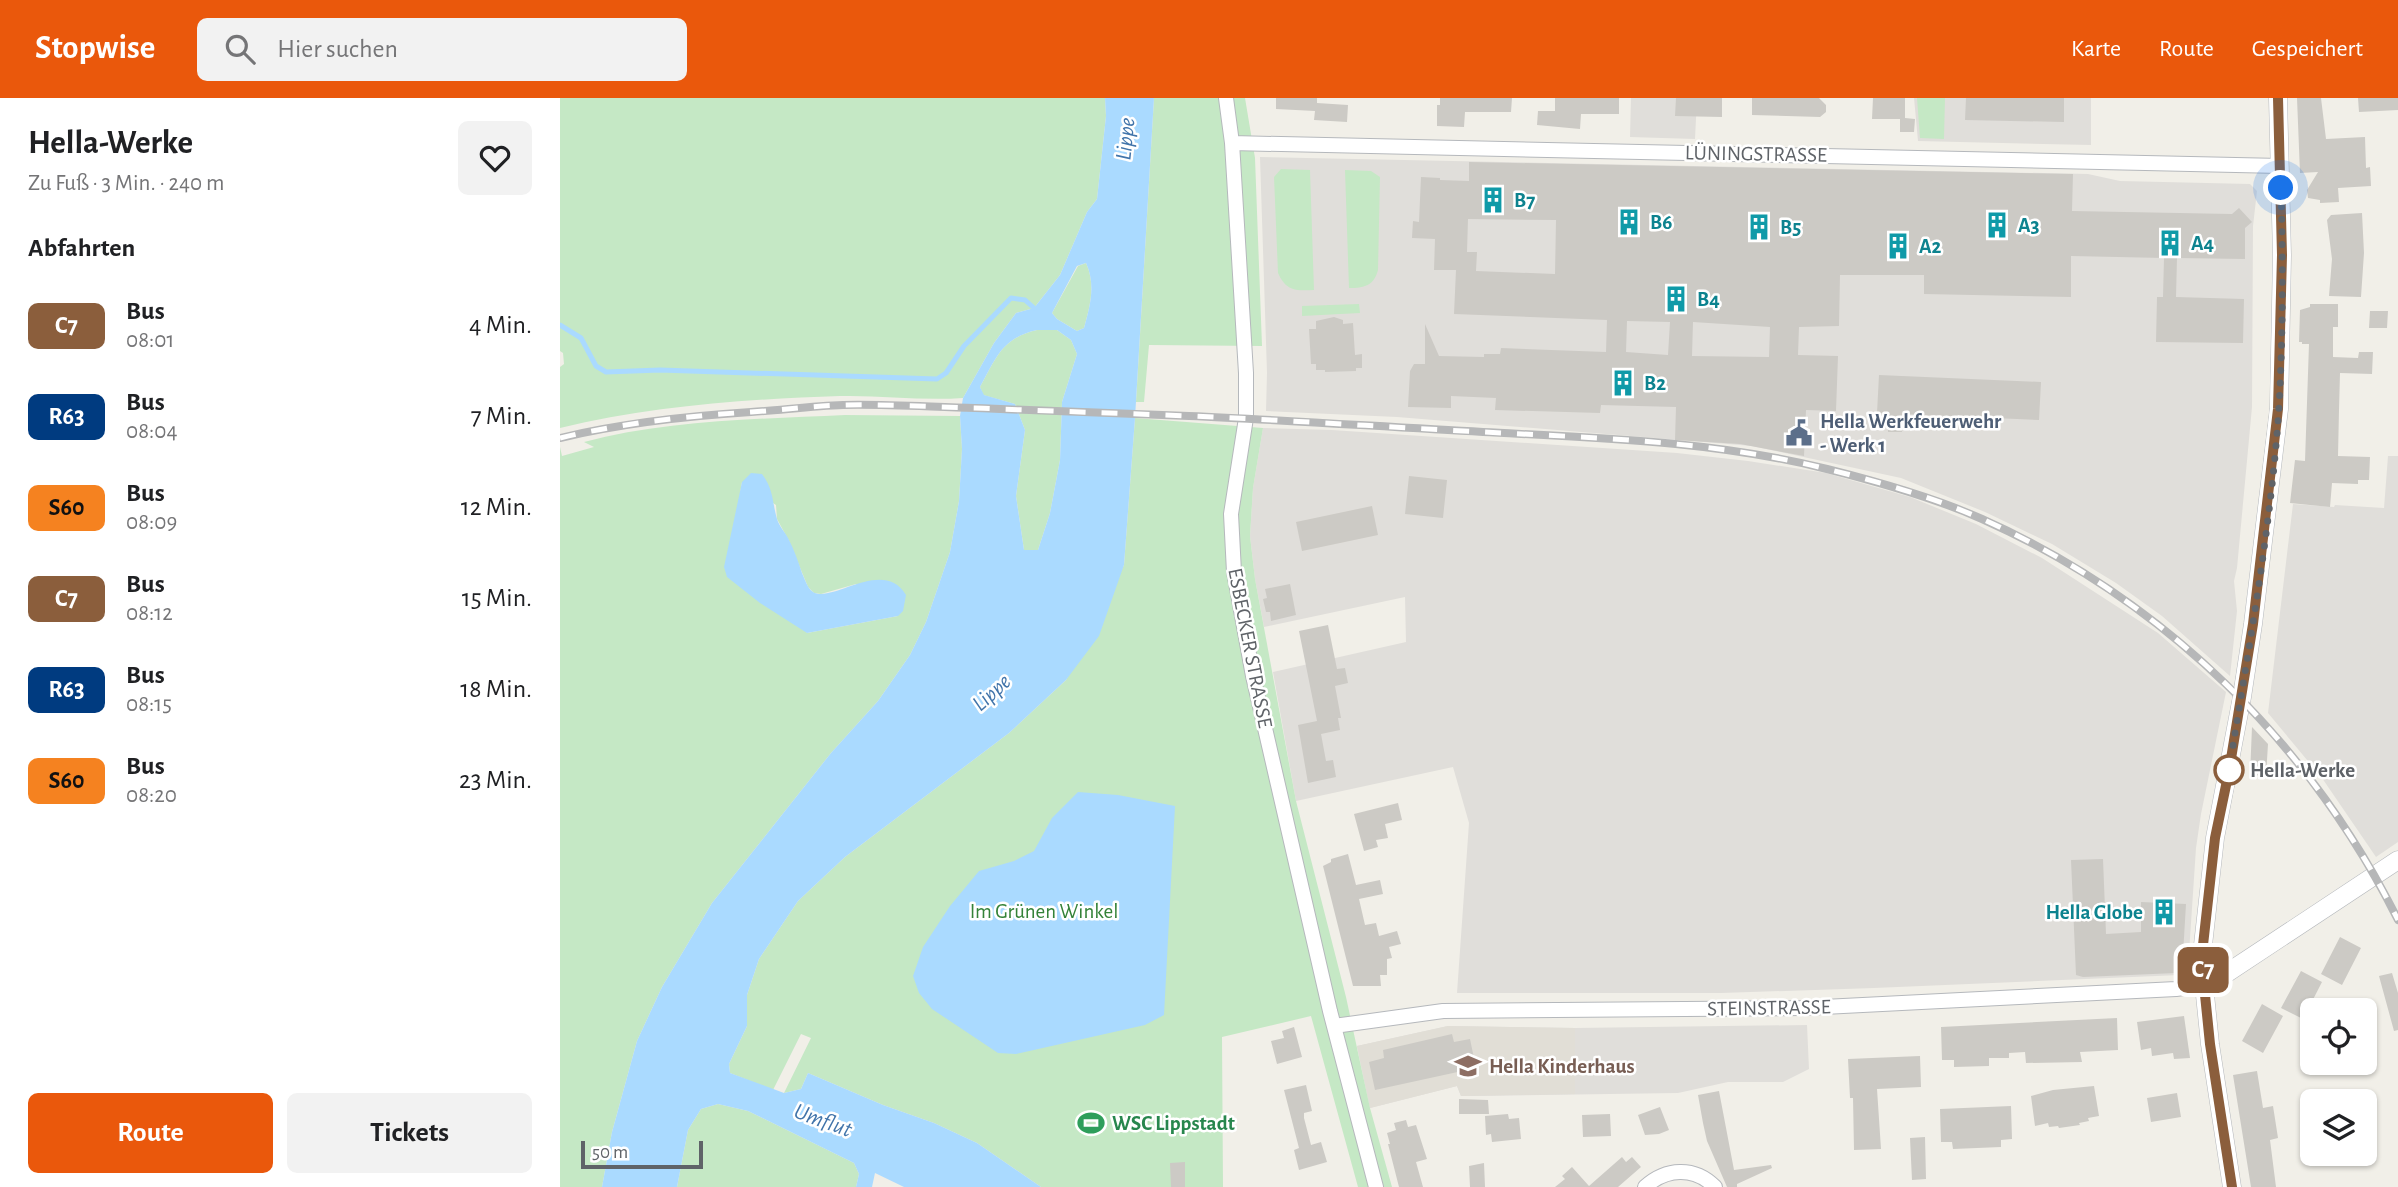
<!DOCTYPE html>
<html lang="de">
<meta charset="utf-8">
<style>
:root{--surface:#fff;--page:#f2f2f2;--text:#202124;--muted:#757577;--accent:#ea580c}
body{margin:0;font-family:"Alegreya Sans",sans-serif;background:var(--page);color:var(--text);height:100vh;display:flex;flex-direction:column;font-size:26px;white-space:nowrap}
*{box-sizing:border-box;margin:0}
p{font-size:23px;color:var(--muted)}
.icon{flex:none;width:38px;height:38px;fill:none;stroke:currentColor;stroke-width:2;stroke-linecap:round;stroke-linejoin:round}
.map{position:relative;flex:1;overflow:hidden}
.side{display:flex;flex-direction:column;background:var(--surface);width:560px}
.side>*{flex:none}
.badge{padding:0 14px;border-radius:10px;font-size:24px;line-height:46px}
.fabs{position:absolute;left:1740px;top:900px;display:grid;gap:14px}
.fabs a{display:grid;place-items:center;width:77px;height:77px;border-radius:10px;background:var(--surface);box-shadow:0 2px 5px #0004;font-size:35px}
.scale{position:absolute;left:21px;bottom:18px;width:122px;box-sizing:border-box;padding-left:7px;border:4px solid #5f6368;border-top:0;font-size:19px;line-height:24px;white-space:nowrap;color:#5f6368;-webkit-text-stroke:5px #fff;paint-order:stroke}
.you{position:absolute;width:35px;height:35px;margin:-18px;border:5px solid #fff;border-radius:50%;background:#1a73e8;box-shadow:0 0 0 10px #1a73e833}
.map>.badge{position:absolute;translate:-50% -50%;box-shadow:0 0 0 4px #fff}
h2{padding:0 28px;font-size:26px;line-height:63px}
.round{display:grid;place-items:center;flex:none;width:74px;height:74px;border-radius:10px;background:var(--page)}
.summary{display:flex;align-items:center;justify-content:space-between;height:119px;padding:0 28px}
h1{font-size:33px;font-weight:700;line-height:52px}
.cta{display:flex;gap:14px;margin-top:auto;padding:14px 28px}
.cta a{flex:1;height:80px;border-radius:10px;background:var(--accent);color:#fff;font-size:28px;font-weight:700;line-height:80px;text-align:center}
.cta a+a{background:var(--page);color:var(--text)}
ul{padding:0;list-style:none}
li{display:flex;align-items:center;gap:21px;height:91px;padding:0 28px}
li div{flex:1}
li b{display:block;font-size:26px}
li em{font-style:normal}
li .badge{min-width:77px;font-weight:700;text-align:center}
header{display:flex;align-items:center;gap:42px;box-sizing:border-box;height:98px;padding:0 35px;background:var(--accent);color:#fff}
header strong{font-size:33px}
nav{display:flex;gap:38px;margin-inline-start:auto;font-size:24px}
.search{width:490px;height:63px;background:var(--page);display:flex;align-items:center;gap:18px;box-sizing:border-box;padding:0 24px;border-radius:10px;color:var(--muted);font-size:26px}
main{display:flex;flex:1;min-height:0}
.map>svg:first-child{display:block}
.industrial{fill:#e0deda}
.education{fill:#e1ded6}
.green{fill:#c5e8c5;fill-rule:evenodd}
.water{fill:#aadaff;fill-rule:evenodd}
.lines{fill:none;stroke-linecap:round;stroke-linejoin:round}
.stream{stroke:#aadaff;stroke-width:5}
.building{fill:#cccac5;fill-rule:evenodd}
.minor-casing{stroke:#b5b8bc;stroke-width:16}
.tertiary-casing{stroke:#b5b8bc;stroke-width:19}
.minor{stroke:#fff;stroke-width:14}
.tertiary{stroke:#fff;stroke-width:18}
.rail-casing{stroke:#b6b7b8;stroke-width:8}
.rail{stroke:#fff;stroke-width:5;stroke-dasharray:16;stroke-linecap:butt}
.line-casing{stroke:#fff;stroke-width:16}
.line{stroke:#8b5e3c;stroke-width:10}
.walk{stroke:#5f6368;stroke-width:7;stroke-dasharray:0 12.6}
.stop-dot{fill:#fff;stroke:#8b5e3c;stroke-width:3.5}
.labels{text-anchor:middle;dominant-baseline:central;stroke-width:5;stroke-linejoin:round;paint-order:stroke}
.street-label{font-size:21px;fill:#5f6368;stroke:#fff}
.culture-label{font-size:21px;font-weight:bold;fill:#0d838f;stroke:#fff;text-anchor:start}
.service-label{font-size:21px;font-weight:bold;fill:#4e5e75;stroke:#fff;text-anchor:start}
.stop-label{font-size:21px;font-weight:bold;fill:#5f6368;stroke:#fff;text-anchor:start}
.park-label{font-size:21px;fill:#348238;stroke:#fff}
.education-label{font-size:21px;font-weight:bold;fill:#785e54;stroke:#fff;text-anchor:start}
.leisure-label{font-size:21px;font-weight:bold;fill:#27864d;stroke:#fff;text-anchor:start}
.water-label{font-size:23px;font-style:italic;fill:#4174aa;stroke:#fff}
</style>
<header>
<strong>Stopwise</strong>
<div class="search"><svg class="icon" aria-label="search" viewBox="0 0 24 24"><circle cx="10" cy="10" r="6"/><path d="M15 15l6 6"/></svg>Hier suchen</div>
<nav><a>Karte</a><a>Route</a><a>Gespeichert</a></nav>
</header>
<main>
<section class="side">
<div class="summary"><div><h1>Hella-Werke</h1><p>Zu Fuß · 3 Min. · 240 m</p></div><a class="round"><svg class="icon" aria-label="heart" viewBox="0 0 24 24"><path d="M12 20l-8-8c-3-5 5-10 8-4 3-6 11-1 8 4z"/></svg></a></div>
<h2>Abfahrten</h2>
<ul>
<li><span class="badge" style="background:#8b5e3c;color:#fff">C7</span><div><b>Bus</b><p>08:01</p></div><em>4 Min.</em></li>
<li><span class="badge" style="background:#003b80;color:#fff">R63</span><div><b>Bus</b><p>08:04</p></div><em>7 Min.</em></li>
<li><span class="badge" style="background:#f58220;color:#111">S60</span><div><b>Bus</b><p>08:09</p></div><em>12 Min.</em></li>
<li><span class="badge" style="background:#8b5e3c;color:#fff">C7</span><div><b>Bus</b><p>08:12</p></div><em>15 Min.</em></li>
<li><span class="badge" style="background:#003b80;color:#fff">R63</span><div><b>Bus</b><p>08:15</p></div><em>18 Min.</em></li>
<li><span class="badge" style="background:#f58220;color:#111">S60</span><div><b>Bus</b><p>08:20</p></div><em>23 Min.</em></li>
</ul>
<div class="cta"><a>Route</a><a>Tickets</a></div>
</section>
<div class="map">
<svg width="1838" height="1089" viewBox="0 0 1838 1089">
<rect width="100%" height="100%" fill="#f1efe8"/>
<!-- industrial -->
<path class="industrial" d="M1071,0H1137L1135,41L1070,39Z
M1354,0H1531V47L1358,43Z
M700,59L1528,76L1560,83L1690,86L1697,93L1693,128L1692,309L1677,470L1674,483L1677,513L1670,578L1602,518L1556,485L1492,446L1425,414L1341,380L1192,348L837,319L706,313L707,275Z
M703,330L772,332L1117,355L1188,363L1266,375L1350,399L1416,426L1482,460L1598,535L1666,594L1641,716L1636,750L1628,870L1620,877L1314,890L1161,895H897L909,725L893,669L736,703L713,574L846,544L845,499L704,529L695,481L690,438L693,390Z
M1828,358H1838V744L1816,759L1762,680L1708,615L1733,406L1774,409L1775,407L1824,410Z
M1247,927L1249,971L1223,984H1168L1118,995L914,998H901L897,988L810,1010L797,948L888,928L1015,930Z"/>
<!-- education -->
<path class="education" d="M888,928L1015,930V996L901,998L897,988L810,1010L797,948Z"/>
<!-- green -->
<path class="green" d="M0,0H545L546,18L537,101L527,114L500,177L474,210L456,215L434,245L403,300C362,303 321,297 280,298C187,301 91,308 0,330V269L4,266L3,255L0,253Z
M594,0H685L695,60L702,248L589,247L584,304H576Z
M1357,0H1385L1384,41L1360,40Z
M721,71L750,72L754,192C736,193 726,193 718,175L714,79Z
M785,72L811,73L820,79L818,172C814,188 804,190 789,190Z
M526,165C536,187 530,208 524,230L517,233L497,221L492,215L518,168Z
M799,206L800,215L742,218V208Z
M477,232H497L511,242L517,256L502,304L500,362L490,415L478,452H464L456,398L465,332L455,306L423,297L420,289C436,260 442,240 477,232Z
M285,317L400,318L402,351L399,403L390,454L366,524L350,557L318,603L271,655L152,805L102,889L77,943L52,1034L42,1089H0V349L2,358L34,349L24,344C106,322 201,321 285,317ZM182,384L216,407L217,421L229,443L248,489L254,495L261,496L296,486L338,518L247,535L176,420Z
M575,320L703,330L693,390L690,438L695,481L736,703L786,899L810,1010L832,1089H798L751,918L662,939L663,1089H481L417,1045L374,1025L323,1007L248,975L241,991L224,995L251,940L241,936L213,992L170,975L169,966L187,928V897L199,861L238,803L285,759L449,635L506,582L564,467Z
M158,1006L188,1013L294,1065L299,1076L296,1089H117L128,1032L141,1011Z"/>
<!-- water -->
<path class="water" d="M545,0H594L575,320L564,467L539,538L506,582L449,635L285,759L238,803L199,861L187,897V928L169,966L170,975L224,995L241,991L248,975L323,1007L374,1025L417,1045L481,1089H344L315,1075L312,1089H296L299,1076L294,1065L188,1013L158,1006L141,1011L128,1032L117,1089H42L52,1034L77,943L102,889L152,805L271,655L318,603L350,557L366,524L390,454L399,403L402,351L400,318L403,300L434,245L456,215L474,210L500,177L527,114L537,101L546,18ZM526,165C536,187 530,208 524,230L517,233L497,221L492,215L517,168ZM477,232H497L511,242L517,256L502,304L500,362L490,415L478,452H464L456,398L465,332L455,306L424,297L420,289C436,260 442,240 477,232Z
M191,375L202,376C214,392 212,404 217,421C219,428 225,434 228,440C234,451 238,463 242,475C245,481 247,490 253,494C272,506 323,459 346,497L343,513L338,518L247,535L200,505L167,479L164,469L182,384Z
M518,694L558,697L615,708L604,917L585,927L456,956L438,955L372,911L359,895L353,878L363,849L390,808L419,773L454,763L474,753L492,720Z"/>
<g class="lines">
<!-- stream -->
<path class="stream" d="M0,227L21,240L36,268L46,274L100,272L377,281L386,275L404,248L451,200L465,202L474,210"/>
</g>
<!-- building -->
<path class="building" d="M716,0H757V5L788,7L787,24L754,22L755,13L716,11Z
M880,0H952L951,14H905L904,29L877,28V7H880Z
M995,0H1059V16H1021L1020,31L977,27L978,13H995Z
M1116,0H1162V19L1115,18Z
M1192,0H1259L1266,7V14L1260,19L1192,17Z
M1313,0H1345V20L1355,21L1354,34H1340V21H1312Z
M1406,0H1504V24L1405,22Z
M1737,0H1761L1766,41L1805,39L1806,70L1810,69L1811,88L1778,90L1779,104L1760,105V102L1748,100L1747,92L1758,74L1740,75Z
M1798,0H1838V12L1799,14Z
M909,64L1513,76L1512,113L1672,116L1679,110L1692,124L1685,130V161L1617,160L1616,199L1684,201L1683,245L1596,244L1597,199H1603L1604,160L1511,158V199L1364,196V177H1280L1279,228L1239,229L1238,257L1278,258L1276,313L1246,312L1244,358L1180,346L1115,342L1116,309L1041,307L1040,315L935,312L936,300L891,298V310L848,309L850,273L854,266H865V226L879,258L924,259V256H940L941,250L1046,254L1047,222L894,216L896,172H874L875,141L852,140L853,123L859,124L861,79L880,80V82L909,83ZM908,121L996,122L995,176L916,173L917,154H907ZM1067,223L1110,224L1108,257L1066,254ZM1133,224L1210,229L1209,259L1132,258Z
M1802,115L1804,155L1801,199L1769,198L1772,161L1767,122L1771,117Z
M1750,206H1778V229H1773V259L1798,260L1799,254H1813L1812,276L1780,275L1779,312L1778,358L1810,359L1809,382H1798V386L1772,385L1770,409L1730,405L1735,362L1745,363L1749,246H1742V244H1739L1740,212L1750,209Z
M1810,213H1828L1827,230H1809Z
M774,219L783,222V226L793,225L795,257L802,256V270H796V273L765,274V272H756V266H751L749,231H756V223Z
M1319,277L1481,284L1479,322L1343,316L1342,334H1328V328L1322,327V315H1317Z
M849,378L887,382L883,420L845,416Z
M812,408L818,437L742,453L736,424Z
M730,486L736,517L711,523L710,514H706L703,501L707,500L705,491Z
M768,527L777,571L785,570L788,585L775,588L781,620H778L780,632L761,636L766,663L773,662L776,679L748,685L738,627L757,623L739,533Z
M1692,629L1708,646L1706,678L1690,677Z
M838,705L842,722L825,726L828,740L816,742L818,749L804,753L794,716Z
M788,756L796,787L820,782L823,796L799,801L805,827L816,825L819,838L837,833L841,846L829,849L832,860L827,861V877H820L821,888H793L763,768L771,764V761Z
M1543,761L1546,836L1581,834V804L1626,806L1622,873L1616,875L1523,879L1516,877L1511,762Z
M1780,839L1801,850L1782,887L1761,876Z
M1741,873L1762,884L1743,921L1721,910Z
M1832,875L1838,895V932L1834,933L1819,878Z
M1702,906L1723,918L1703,955L1682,943Z
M1624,918L1630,960L1614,961L1613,955L1592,958L1591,950L1581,952L1577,924Z
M1557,920L1558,952L1520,954L1522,964L1466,965L1465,954L1449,955V960H1429V968L1394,969V962H1382L1381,929Z
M734,929L742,959L717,966L711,943L724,940L722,933Z
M892,936L894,944L910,941L916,970L815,992L809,964L824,960L823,952Z
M1360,958L1361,989L1317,991L1321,1051L1294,1052L1293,1000H1290L1288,961Z
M1697,973L1703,1010L1713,1008L1718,1040L1710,1042L1716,1089H1691L1673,977Z
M746,987L752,1013L744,1015V1020L751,1047L761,1044L767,1064L739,1072L734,1052L739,1050L724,992Z
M1534,988L1539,1018L1528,1020L1529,1023L1519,1025L1520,1027L1499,1030L1498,1028L1489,1029L1488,1025L1475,1028L1471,998L1493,992Z
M1159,993L1174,1072L1211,1067L1212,1070L1177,1086V1089H1167L1147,1043L1143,1025L1138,997Z
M1617,995L1621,1019L1591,1024L1587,1000Z
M899,1001L928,1002L929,1016H899Z
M1451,1008L1452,1041L1441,1042V1049L1393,1051L1392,1044H1381L1380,1011Z
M1100,1009L1109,1032L1099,1036L1085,1037L1078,1017Z
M948,1016L949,1021L959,1020L961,1041L932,1044L931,1036L926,1037L925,1018Z
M1050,1016L1051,1038L1023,1039L1022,1017Z
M846,1022L848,1029L856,1027L867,1061L856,1064L863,1089H839L828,1046H830L827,1035L836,1032L834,1025Z
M1365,1039L1366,1081L1352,1082L1350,1040Z
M1062,1059L1066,1064L1072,1059L1081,1069L1058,1089H995L1005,1081L1002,1078L1012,1069L1029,1088Z
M625,1064V1089H611L610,1065Z
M924,1065L925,1089H910L909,1068Z"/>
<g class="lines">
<!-- minor casing -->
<g class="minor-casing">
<path id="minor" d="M666,0L672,45L686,275V320L671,416L674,474L693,578L770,913L816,1089
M672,45L1721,68
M774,928L883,913L1244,910L1616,891L1644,887
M1085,1089C1106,1070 1134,1068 1155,1089"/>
</g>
<!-- tertiary casing -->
<g class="tertiary-casing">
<path id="tertiary" d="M1644,887L1664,877L1838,762
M1672,1089L1650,946L1644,887L1643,847L1655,740L1682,599L1693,526L1719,311L1722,157L1718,0"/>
</g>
<!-- minor -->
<use href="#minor" class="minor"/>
<!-- tertiary -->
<use href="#tertiary" class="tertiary"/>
<!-- rail casing -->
<g class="rail-casing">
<path id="rail" d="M0,340C62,325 127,318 191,314C222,312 252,308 283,307C326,306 371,309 415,310C486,313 557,315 629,318C727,322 825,329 923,334C1038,340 1156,343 1267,371C1319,384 1373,399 1422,421C1604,502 1750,645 1838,822"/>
</g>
<!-- rail -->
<use href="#rail" class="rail"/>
</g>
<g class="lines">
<!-- line casing -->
<g class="line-casing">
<path id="line" d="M1672,1089L1650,946L1644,887L1643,847L1655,740L1669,673L1693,526L1718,311L1722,157L1718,0"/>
</g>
<!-- line -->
<use href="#line" class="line"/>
<!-- walk -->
<path class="walk" d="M1669,672C1688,554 1711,430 1719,309C1723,236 1723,163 1721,90"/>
</g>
<!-- icons -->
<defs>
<g id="building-bare" transform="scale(2.1)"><path d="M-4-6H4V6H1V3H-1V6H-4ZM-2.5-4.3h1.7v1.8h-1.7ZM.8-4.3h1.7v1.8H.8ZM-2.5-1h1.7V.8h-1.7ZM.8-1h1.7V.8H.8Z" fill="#0f9aa8" stroke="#fff" stroke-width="2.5" paint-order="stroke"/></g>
<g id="civic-bare" transform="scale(2.1)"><path d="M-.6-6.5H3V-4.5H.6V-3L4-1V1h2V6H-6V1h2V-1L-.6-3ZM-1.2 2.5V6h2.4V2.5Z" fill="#5c6f8a" stroke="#fff" stroke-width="2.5" paint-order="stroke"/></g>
<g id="school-bare" transform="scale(2.1)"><path d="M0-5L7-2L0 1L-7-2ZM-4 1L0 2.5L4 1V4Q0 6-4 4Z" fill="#8d6e63" stroke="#fff" stroke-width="2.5" paint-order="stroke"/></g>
<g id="stadium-bare" transform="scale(2.1)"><path d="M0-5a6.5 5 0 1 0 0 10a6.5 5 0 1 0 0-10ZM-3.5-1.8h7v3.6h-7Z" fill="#2e9e5b" stroke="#fff" stroke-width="2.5" paint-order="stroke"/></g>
</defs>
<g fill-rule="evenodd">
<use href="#building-bare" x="933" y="102"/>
<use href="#building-bare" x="1069" y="124"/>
<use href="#building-bare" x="1437" y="127"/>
<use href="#building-bare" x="1199" y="129"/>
<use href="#building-bare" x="1610" y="145"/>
<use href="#building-bare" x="1338" y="148"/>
<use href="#building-bare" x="1116" y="201"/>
<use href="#building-bare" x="1063" y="285"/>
<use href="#civic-bare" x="1239" y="335"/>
<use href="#building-bare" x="1604" y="814"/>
<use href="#school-bare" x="908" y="968"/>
<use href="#stadium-bare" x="531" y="1025"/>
</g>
<!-- markers -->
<circle class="stop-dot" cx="1669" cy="672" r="14"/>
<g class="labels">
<!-- street labels -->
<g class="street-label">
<text transform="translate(1196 56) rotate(1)">LÜNINGSTRASSE</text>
<text transform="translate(690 550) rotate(79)">ESBECKER STRASSE</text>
<text transform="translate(1209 910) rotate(-1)">STEINSTRASSE</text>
</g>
<!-- culture labels -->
<g class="culture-label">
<text x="954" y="102">B7</text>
<text x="1090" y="124">B6</text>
<text x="1458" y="127">A3</text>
<text x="1220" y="129">B5</text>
<text x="1631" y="145">A4</text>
<text x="1359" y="148">A2</text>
<text x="1137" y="201">B4</text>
<text x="1084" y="285">B2</text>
<text x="1583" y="814" text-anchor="end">Hella Globe</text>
</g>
<!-- service labels -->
<g class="service-label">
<text x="1260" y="323">Hella Werkfeuerwehr<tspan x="1260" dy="24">- Werk 1</tspan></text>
</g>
<!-- stop labels -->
<g class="stop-label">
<text x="1690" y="672">Hella-Werke</text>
</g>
<!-- park labels -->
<g class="park-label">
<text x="484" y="813">Im Grünen Winkel</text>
</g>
<!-- education labels -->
<g class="education-label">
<text x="929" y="968">Hella Kinderhaus</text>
</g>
<!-- leisure labels -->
<g class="leisure-label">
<text x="552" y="1025">WSC Lippstadt</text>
</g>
<!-- water labels -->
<g class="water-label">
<text transform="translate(566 41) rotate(-84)">Lippe</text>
<text transform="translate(432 595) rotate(-42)">Lippe</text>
<text transform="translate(263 1023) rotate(20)">Umflut</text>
</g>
</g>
</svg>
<div class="fabs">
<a><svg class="icon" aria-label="locate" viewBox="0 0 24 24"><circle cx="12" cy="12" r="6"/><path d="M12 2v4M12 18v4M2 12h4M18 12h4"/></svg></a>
<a><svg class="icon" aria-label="layers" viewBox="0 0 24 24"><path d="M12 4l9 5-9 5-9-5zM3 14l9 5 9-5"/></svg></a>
</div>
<div class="scale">50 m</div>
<div class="you" style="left:1721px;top:90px"></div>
<b class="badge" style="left:1643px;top:872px;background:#8b5e3c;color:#fff">C7</b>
</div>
</main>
